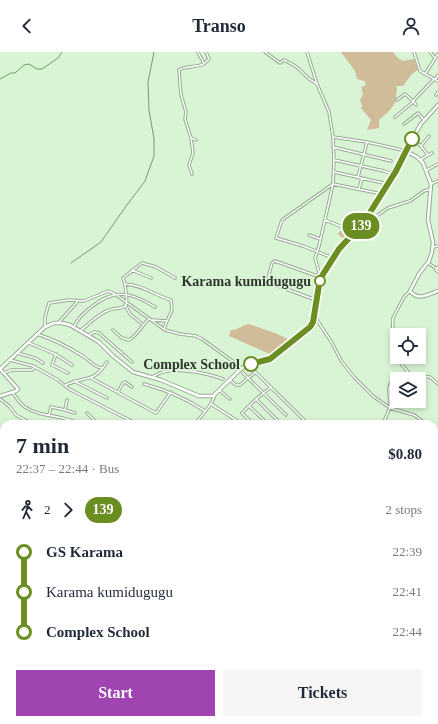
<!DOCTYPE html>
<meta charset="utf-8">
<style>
:root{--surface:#fff;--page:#f6f6f7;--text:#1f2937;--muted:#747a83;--accent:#9f44b0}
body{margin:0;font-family:"Times New Roman",serif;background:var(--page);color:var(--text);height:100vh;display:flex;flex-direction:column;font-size:15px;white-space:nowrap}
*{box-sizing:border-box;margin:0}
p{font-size:13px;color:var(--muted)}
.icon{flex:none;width:22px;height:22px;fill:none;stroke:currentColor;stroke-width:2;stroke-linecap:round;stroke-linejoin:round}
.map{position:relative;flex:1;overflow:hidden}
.sheet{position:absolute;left:0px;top:368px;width:438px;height:304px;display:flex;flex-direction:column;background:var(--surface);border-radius:12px 12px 0 0;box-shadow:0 2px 6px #0003}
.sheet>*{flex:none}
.badge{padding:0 8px;border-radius:13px;font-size:14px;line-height:26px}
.fabs{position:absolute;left:390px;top:276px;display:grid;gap:8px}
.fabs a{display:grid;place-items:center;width:36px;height:36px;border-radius:0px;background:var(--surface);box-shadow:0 2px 6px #0003;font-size:20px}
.map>.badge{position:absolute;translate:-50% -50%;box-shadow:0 0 0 2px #fff}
.legs{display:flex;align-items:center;gap:6px;height:44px;padding:0 16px;font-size:13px}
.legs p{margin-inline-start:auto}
.headline{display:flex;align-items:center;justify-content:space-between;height:68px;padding:0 16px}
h1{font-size:22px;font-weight:700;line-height:30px}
.button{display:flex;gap:8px;margin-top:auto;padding:8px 16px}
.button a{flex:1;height:46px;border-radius:0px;background:var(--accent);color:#fff;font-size:16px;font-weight:700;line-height:46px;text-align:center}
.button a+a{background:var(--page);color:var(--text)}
ul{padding:0 16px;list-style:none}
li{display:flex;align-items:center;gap:14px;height:40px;font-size:15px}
li i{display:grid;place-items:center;width:6px;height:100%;margin:0 5px;background:currentColor}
li i::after{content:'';width:10px;height:10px;margin:-5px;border:3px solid;border-radius:50%;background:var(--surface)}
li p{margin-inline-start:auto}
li:first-child i{background:linear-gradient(#0000 50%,currentColor 0)}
li:last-child i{background:linear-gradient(currentColor 50%,#0000 0)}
header{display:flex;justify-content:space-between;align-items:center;height:52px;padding:0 16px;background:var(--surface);font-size:18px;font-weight:700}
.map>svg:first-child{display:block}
.green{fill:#d0bc99}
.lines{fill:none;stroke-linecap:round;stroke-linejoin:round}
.stream{stroke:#729b6c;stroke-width:1}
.street-casing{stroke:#93ac8f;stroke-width:3.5}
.secondary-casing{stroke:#93ac8f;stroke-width:4.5}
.street{stroke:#fff;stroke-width:1.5}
.secondary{stroke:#fff;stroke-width:2.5}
.line-1-casing{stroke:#fff;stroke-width:9}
.line-1{stroke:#6b8e23;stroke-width:6}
.stop-1-dot{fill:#fff;stroke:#6b8e23;stroke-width:2}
.labels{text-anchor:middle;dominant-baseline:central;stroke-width:3.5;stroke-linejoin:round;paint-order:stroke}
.stop-label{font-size:14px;font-weight:bold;fill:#2d372b;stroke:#d9f4d5;text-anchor:end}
</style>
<header><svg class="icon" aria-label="back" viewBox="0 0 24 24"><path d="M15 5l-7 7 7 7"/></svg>Transo<svg class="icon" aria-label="person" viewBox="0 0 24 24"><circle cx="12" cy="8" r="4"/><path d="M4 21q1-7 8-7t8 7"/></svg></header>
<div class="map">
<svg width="438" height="672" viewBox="0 0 438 672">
<rect width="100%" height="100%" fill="#d9f4d5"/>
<!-- green -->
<path class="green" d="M341,0H393L398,6L403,9L414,7L418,18L412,22L403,34H396L397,37L396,44L397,48L390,58L379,68V76L367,78L371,68L361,56L362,54L360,48L363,42L361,34L363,35L366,32L364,29L357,27L355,19Z
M342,177L351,182L346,189L338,182Z
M249,272L275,281L290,288L272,303L229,284L231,278C238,278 242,273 249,272Z
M4,441V668H290L289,672H0V446H3Z
M297,668H339L340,672H291L296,671Z
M401,668H428L427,669V672L424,671L422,672H401Z"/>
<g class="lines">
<!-- stream -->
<path class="stream" d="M0,27L11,21H15L24,13L29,12L37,17H42L58,6L62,0
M71,211L101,190L124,157L145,129L154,104V87L149,58L148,30L154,0
M434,502H438"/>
<!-- street casing -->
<g class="street-casing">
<path id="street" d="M198,0L204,12L209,7L206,0
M265,0L280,11L284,8C290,11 297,14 301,19C307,25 309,28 317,32
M307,0L317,32L329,60L333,85L367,90L406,99
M414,0L420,19L438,29
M430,0L435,6
M425,22L438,2
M435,28L438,23
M436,43L438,40
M397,48L405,42L413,49
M416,53L413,49L434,27
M395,65L413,50
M404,72L418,61L424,68
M191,86L196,88
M412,87L421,94L428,103
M421,94L429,84
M333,95L391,109
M334,108L384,119L394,123
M420,108L432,101
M427,118L438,112
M334,120L388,132
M192,122L189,113L193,101L191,86L185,67L186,60L181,43L179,18C182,15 197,15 204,12
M358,125L367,90
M431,132L438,129
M359,137L362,126
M368,165L378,163L388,156L410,149L424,139L431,137
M325,168L340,174L353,182
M309,183L320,187
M433,195L438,194
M333,206L303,194L276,186L282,168L333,132L382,142
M428,211L437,217
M438,215L436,218L438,220
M132,218L151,226
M321,227L315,206L319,194L333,132L334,108L333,85
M125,232L123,226L142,211L156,215L175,226
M410,239L404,245L393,266L392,294L398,308L409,321L415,324L430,325L438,332
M316,248L270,231L268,226L272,211L275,209L320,225
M125,253L130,262L142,272
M315,265L332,291L342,310L354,325L373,344L390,356L414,363L426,372
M59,270L78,249
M45,274V265L49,251L69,248L84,249L108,239L115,242L165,278L180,282L196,284L202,287L242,316
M74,275C77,267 83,262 90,256C113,237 130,239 155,255
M164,277L167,269
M113,278L122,286L129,288C137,284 142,273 149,267
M80,279C89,272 99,261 109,258C113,256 122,257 125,254C129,250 125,237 125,232C143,233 154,243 171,248L172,258L167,269L152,268
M37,282C52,287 67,294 81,303C89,307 93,315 102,316
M89,283L94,280L99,281L132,310
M29,291L55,302L72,313
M17,301L35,306L43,311
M56,302L52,313L68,321
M10,308L33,314L58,328L69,337L137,372
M248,313L289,353L307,371L313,372
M4,321L11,318H32L35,315
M255,321L248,326L286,363
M152,325C156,324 157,322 160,321C177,315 207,321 223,327
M91,326L156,361L171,340
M74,329L107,346
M231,329L236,333H240L248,326L242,320
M144,332C167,338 185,346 205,359
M66,333C86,323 93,332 107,310
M219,338L230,347
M12,340C16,345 20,352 25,355C41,366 62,362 79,372
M118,340L123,331L125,330L132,335
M0,347L9,354L16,363L32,372
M256,347L277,368
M211,352L242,372
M249,354L268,372
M65,358L75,361
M87,361L98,372
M49,363L51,355L65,358L67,348
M195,372L211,352L215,343
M253,372L242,361L255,348L271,335
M383,372C385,366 389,360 390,354C391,346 386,337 392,330C397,325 404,325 409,321
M434,379L438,383
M0,382L4,385
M0,411L4,402
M434,420L438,417
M0,421H4
M0,435L4,436
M0,557L4,559
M434,605L438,601
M434,626L438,623
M183,668L185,672
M240,668L251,672L257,668
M338,668L340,672
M206,672L211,668
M371,672L373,668
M431,672L436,668L438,663"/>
</g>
<!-- secondary casing -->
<g class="secondary-casing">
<path id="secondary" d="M406,99L417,105L423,111L431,132L428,168L433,190L432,200L429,209L419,222L410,239C418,249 427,243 438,239
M0,317L45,275L54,271H62L70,273L99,290L113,304L133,320L161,328L199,344H213L242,316L248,313L270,307L310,275L314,264L319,233L328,213L339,197L364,170L396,119L412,87L421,72L438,53
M0,344L16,339L18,337L0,317"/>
</g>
<!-- street -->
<use href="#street" class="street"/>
<!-- secondary -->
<use href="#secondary" class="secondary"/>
</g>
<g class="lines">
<!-- line-1 casing -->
<g class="line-1-casing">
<path id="line-1" d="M251,312L270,307L310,275L313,270L320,227L339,197L364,170L396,119L412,87"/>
</g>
<!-- line-1 -->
<use href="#line-1" class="line-1"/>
</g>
<!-- markers -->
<g class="stop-1-dot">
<circle cx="412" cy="87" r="7"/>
<circle cx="320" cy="229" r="5"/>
<circle cx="251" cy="312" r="7"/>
</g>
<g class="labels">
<!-- stop labels -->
<g class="stop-label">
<text x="311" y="229">Karama kumidugugu</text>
<text x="240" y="312">Complex School</text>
</g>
</g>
</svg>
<div class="fabs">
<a><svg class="icon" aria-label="locate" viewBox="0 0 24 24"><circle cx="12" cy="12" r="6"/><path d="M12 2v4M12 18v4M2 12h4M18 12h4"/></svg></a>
<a><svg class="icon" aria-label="layers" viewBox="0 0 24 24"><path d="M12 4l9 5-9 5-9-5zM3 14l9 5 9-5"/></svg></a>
</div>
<b class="badge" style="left:361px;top:174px;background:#6b8e23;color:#fff">139</b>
<section class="sheet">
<div class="headline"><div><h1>7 min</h1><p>22:37 – 22:44 · Bus</p></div><b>$0.80</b></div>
<div class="legs"><svg class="icon" aria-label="walk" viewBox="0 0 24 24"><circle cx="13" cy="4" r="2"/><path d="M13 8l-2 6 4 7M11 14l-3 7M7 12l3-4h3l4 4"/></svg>2<svg class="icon" aria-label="forward" viewBox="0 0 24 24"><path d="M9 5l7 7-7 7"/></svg><b class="badge" style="background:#6b8e23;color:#fff">139</b><p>2 stops</p></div>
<ul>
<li><i style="color:#6b8e23"></i><b>GS Karama</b><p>22:39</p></li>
<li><i style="color:#6b8e23"></i><span>Karama kumidugugu</span><p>22:41</p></li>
<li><i style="color:#6b8e23"></i><b>Complex School</b><p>22:44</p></li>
</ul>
<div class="button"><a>Start</a><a>Tickets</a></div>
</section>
</div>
